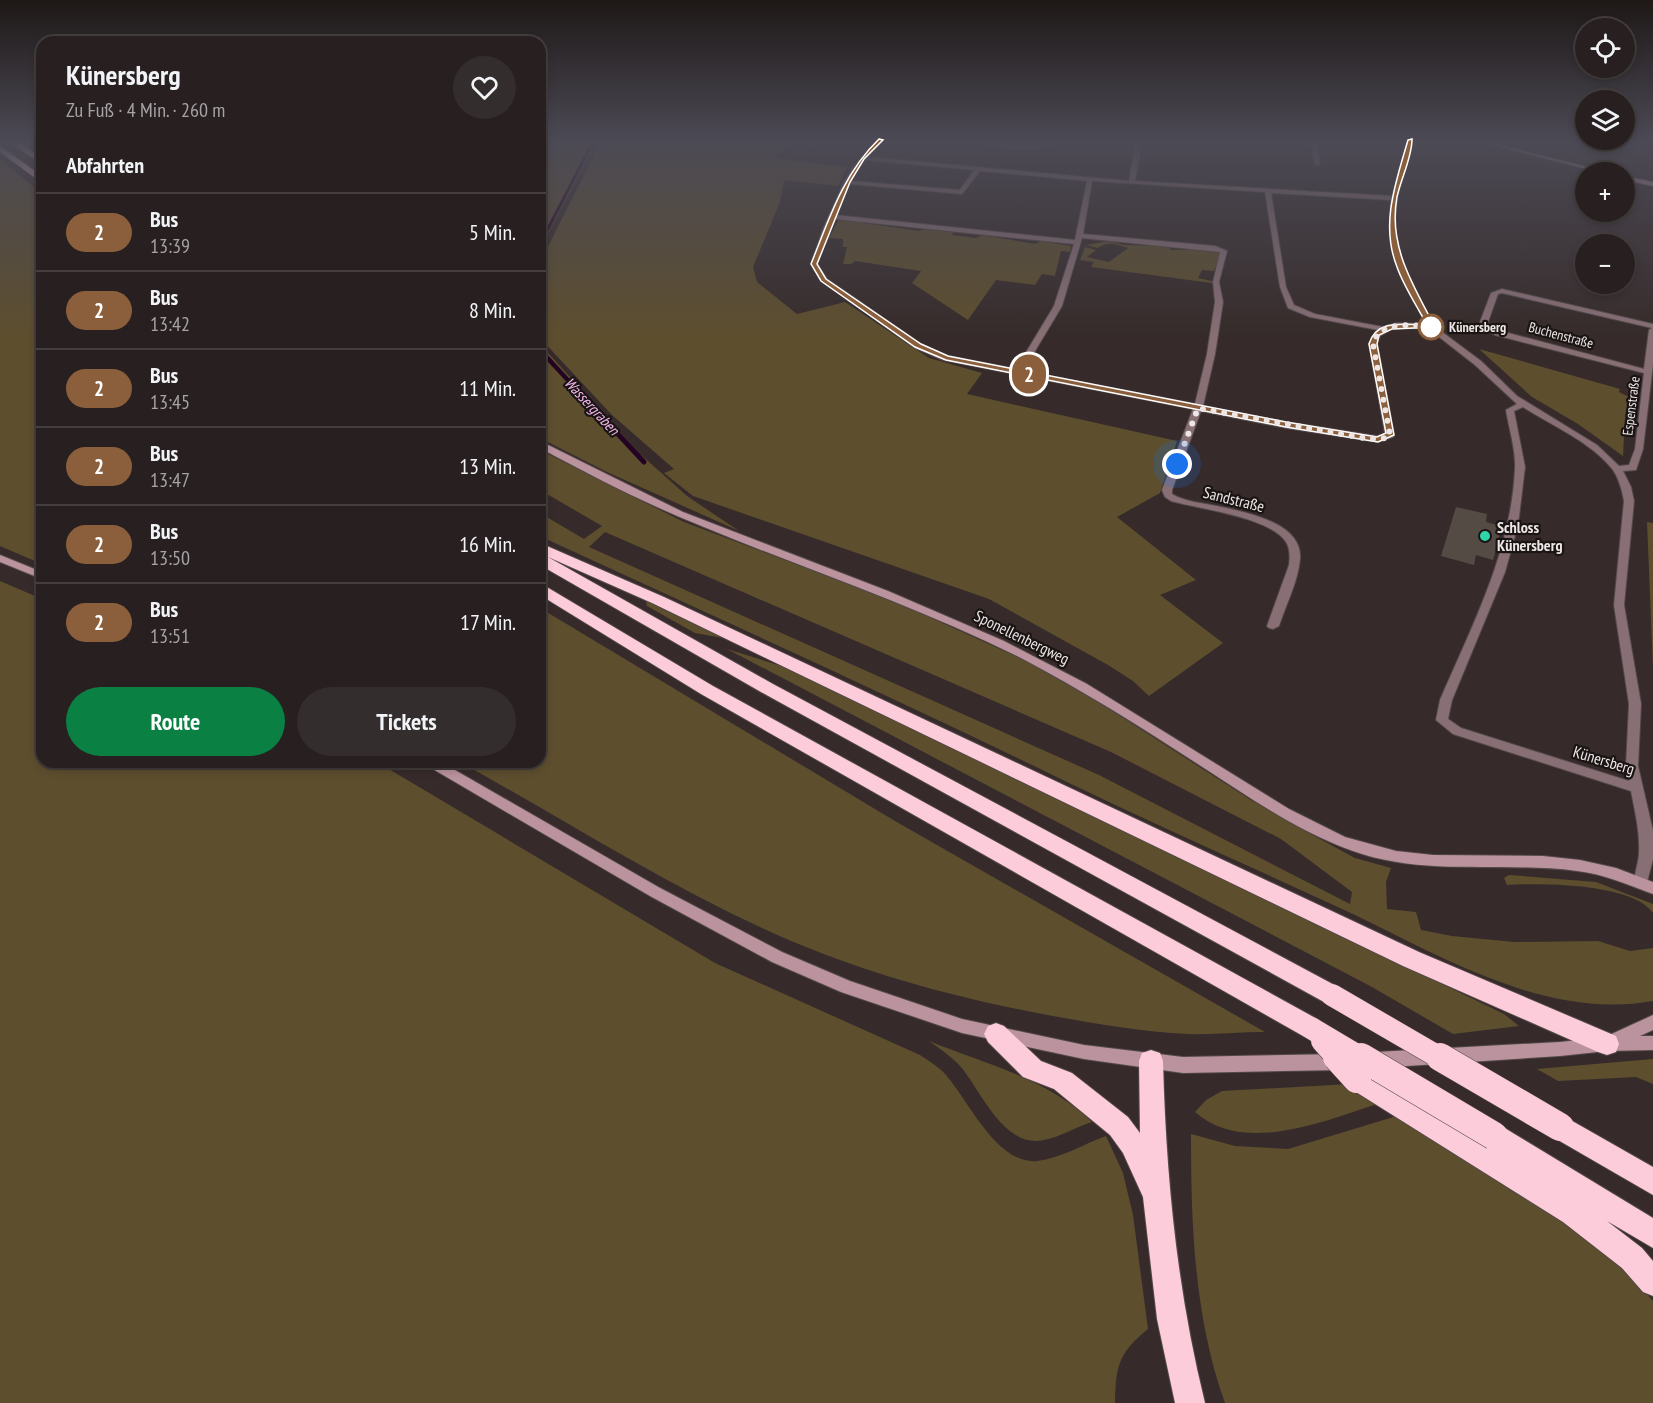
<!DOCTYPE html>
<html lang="de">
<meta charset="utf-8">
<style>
:root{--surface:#282020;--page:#342d2d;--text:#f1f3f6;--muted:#a5a3a5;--line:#443e3e;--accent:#0b8043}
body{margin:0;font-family:"PT Sans Narrow",sans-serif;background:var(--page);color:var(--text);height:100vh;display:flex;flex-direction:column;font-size:22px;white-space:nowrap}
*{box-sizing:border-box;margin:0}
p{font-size:20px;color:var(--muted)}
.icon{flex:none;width:33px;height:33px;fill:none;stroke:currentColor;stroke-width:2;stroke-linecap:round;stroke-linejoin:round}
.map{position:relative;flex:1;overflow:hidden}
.panel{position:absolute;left:36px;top:36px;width:510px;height:732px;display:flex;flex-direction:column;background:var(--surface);border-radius:18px;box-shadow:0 3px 9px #0003,0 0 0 2px var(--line)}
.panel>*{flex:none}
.badge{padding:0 12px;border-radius:20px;font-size:21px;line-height:39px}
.tools{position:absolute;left:1575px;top:18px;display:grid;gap:12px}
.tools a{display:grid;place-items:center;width:60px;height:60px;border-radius:50%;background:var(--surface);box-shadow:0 3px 9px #0003,0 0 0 2px var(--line);font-size:30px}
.you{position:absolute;width:30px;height:30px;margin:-15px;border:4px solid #fff;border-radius:50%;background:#1a73e8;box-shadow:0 0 0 9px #1a73e833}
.map>.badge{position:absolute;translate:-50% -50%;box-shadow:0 0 0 3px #fff}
h2{padding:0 30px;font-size:22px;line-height:54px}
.round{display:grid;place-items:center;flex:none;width:63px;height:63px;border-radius:32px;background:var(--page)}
.head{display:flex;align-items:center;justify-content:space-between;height:102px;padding:0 30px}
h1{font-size:28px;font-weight:700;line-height:45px}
.action{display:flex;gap:12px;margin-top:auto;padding:12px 30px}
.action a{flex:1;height:69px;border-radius:36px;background:var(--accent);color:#fff;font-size:24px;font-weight:700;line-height:69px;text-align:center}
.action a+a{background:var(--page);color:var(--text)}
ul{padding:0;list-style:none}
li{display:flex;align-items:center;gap:18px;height:78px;padding:0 30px;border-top:2px solid var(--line)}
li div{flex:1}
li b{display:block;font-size:22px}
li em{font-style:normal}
li .badge{min-width:66px;font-weight:700;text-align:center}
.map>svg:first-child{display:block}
.green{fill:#5d4e2e;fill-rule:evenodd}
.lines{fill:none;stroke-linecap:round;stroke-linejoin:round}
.stream-far2{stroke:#250423;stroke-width:3}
.stream-far1{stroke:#250423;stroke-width:4.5}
.stream{stroke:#250423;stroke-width:5}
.building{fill:#544b44}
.street-casing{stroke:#534948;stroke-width:2}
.secondary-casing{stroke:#534948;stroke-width:2}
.highway-casing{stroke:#534948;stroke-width:2}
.street{fill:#886f76;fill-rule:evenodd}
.secondary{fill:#ba939e;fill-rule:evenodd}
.highway{fill:#fdccda;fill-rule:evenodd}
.highway-bridge-far1-casing{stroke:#534948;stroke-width:23;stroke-linecap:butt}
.highway-bridge-casing{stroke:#534948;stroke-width:29;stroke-linecap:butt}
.highway-bridge-far1{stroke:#fdccda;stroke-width:22}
.highway-bridge{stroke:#fdccda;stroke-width:28}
.line{fill:#8b5e3c;stroke:#fff;stroke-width:1.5}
.walk{stroke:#ede6e5;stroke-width:6;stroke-dasharray:0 10.8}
.stop-dot{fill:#fff;stroke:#8b5e3c;stroke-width:3}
.poi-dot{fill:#30d4a9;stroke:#1a1514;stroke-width:2}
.labels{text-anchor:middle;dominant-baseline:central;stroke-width:4.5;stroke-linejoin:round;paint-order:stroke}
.far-stop-label{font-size:14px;font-weight:bold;fill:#ede6e5;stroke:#1a1514;text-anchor:start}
.far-street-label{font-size:14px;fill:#ede6e5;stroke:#1a1514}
.far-water-label{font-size:15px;font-style:italic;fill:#f7b7ef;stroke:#1a1514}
.street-label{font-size:16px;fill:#ede6e5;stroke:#1a1514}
.poi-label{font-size:16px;font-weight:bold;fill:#ede6e5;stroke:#1a1514;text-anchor:start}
</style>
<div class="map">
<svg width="1653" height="1403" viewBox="0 0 1653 1403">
<rect width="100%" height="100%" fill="#362b2a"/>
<!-- green -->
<path class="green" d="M540,140H597L540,249Z
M602,140H824L817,145L791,143L773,158L847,167L838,186L784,180L780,202L753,267L757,282L797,314L845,302L929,358L982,373L967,394L1177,441L1160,493L1117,517L1196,580L1160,595L1223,643L1149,696L1133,681L1108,665L989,599L693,496L664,473L674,469L612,415L540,338V262Z
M0,159L42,194V564L0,546Z
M842,220L919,231L924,229L953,232L952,235L976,238L982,235L1035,244L1041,241L1071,246L1070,252L1061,251L1055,276L1042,274L1035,285L996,280L968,320L912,283L921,271L855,261L851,264H843L847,247H843V239L829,238L838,221Z
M1108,241L1124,245L1169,246L1171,250L1212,249L1221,252L1214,271L1202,270L1198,278L1212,281V283L1091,267L1094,262L1080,260L1085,247L1096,250L1087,257L1109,262L1128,248C1117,245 1110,240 1098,248L1086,245Z
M540,344L639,453L687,496L739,531L607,472L540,438Z
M1479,349L1620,389L1619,392L1629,397L1625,416L1623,456L1578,424L1532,397Z
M540,450L684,522L896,602L1024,660L1095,700L1251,800L1309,833L1355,858L1391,868L1386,882L1387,909L1416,912L1421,930L1452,936L1514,942L1598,941L1630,951L1653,948V1001C1603,1010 1553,1001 1506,984C1453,966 1403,938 1353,914C1258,870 1163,828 1069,783C900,700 728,623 557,544L540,536V513L584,539L602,526L540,490ZM605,532L1111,752L1281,839L1352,892L1350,904L1099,775L589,547Z
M1647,522L1653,523V668Z
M0,581L42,599V762H377L715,963L920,1055C929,1061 939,1067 946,1075C968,1100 997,1165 1037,1161C1061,1158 1084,1144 1106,1136L1123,1173L1133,1215L1148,1329C1118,1354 1116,1365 1115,1403H0Z
M646,601L728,639L695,633L647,606Z
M540,608L895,821L1265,1032C1240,1032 1214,1035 1188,1034C1143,1032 1098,1024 1053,1016C954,998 855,971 762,928C658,880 560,817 460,762H540Z
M727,649L794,670L1504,1014L1519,1026L1453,1034L1372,987Z
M1509,875L1596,882L1653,904V913C1633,883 1540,883 1507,885L1504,878Z
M929,1041C985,1064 1047,1078 1092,1122C1076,1127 1060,1137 1044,1140C1004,1149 981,1091 961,1067C952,1057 940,1049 929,1041Z
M1653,1059V1084L1636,1077L1558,1081L1537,1069Z
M1350,1084L1380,1103C1327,1120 1244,1156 1195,1112L1206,1100L1222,1091Z
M1400,1115C1487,1171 1585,1222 1653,1301V1403H1225C1194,1317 1191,1224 1191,1134L1235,1146L1288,1149Z"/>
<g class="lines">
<!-- stream-far2 -->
<path class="stream-far2" d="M540,244L594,140"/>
<!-- stream-far1 -->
<path class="stream-far1" d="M540,350L578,391"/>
<!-- stream -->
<path class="stream" d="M576,389L644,462"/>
</g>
<!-- building -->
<path class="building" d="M1456,507L1487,514L1486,522L1502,526L1493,560L1476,555L1474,565L1441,556Z"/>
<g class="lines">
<!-- street casing -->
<g class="street-casing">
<path id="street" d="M877,140H882L868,157L1129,181L1136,140H1142L1135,181L1392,196L1408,140H1414L1397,198L1395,228L1403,266L1434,326L1481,361L1517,396L1597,445L1619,466L1629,465L1635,449L1644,373L1495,335L1484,329L1480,322L1491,293L1502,289L1653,324V364L1643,449L1636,470L1623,471L1631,487L1634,501L1624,605L1641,704L1638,766L1653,831V859L1646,886L1641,888L1636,886C1632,877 1639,863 1639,853C1640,832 1635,812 1631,791L1453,734L1436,720L1440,700C1472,626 1511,552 1515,469C1516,450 1509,429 1506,410L1517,404L1475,365L1429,329L1406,328L1391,329L1380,336L1377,343L1394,435L1393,437L1378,442L1286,428L1201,411L1172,490V494C1185,502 1203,503 1217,506C1244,512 1303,522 1300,559C1298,582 1286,604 1279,626L1273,629L1269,628L1267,626L1289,565C1290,557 1290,548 1286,542C1270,517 1199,509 1171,501L1165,497L1162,490L1193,409L943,360L915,348L822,281L811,264L823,229L844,182L852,168ZM865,160L974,170L960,190L851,181L857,170ZM980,171L1087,181L1075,240L835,215L850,184L962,194ZM1092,181L1265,192L1280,287L1288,308L1310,317L1378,330L1369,343L1385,434L1377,436L1286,422L1203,406L1215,354L1223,302L1219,282L1227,251L1215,246L1083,234ZM1271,193L1391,200L1389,228L1397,266L1426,324L1397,323L1383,327L1315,314L1294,305L1286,287ZM834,219L1074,244L1054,306L1016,369L948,356L921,344L827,279L817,264ZM1082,238L1220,252L1213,282L1215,302L1207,354L1195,404L1023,371L1062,306ZM1502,293L1652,328L1649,330L1644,369L1501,331L1490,326L1488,322L1498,294ZM1523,407C1551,425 1593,443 1613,470C1619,479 1622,490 1624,501L1614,605L1629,704L1626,766L1629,781L1461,728L1448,719L1452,700L1505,572L1518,525L1525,467L1514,411Z
M979,140L1028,146L1055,140C1035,156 1001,149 979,140Z
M1310,140H1316L1320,165L1315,164Z"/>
</g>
<!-- secondary casing -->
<g class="secondary-casing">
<path id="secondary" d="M1471,140H1481L1607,172H1599Z
M1624,176L1653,182V186L1624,180Z
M540,441L683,512L888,591L1004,641L1087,684L1289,809L1345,837L1396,851L1433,855L1543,856L1580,860L1616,868L1653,882V894C1628,885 1604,874 1577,871C1503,861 1425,877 1353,851C1299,832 1252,799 1204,768C1144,729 1084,691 1021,658C917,606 807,570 699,525C644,503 592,476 540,448Z
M0,555L42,572V579L0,562Z
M425,762H441L660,888L782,952L850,981L962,1019L1084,1045L1183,1057L1340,1054L1346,1057L1348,1062L1346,1067L1340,1070L1183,1073L1084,1059L962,1033L841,992L772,962L650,896L426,765Z
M1653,1015V1030L1640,1036H1653V1050L1607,1051L1560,1056L1376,1068L1370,1065L1368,1060L1370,1055L1376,1052L1560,1042L1605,1037Z"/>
</g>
<!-- highway casing -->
<g class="highway-casing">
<path id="highway" d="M6,140H16L42,158V164Z
M0,146L42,176V183L0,152Z
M540,543L664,597L1419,952L1616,1036L1619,1044L1616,1052L1607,1055L1598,1052L1403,966L652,603L548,557L773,684L1340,988L1344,995L1340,1002L1332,1005L1324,1002L761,692L540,565V554L544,555L540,554Z
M540,583L713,686L1319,1020L1323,1028L1319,1036L1311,1039L1303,1036L701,694L540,595Z
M996,1023L1004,1026L1041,1061L1072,1073L1128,1117L1140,1133L1139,1061L1142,1053L1151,1050L1160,1053L1163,1061C1166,1177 1177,1290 1205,1403H1175L1157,1319L1143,1197L1123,1153L1110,1135L1054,1089L1023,1077L988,1042L984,1034L988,1026Z
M1357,1067L1484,1142L1481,1136L1485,1127L1494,1123L1503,1127L1653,1218V1248L1607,1221L1642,1248L1653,1261V1296L1643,1292L1622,1268L1563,1222L1348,1087L1345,1079L1348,1071Z
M1560,1114L1653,1167V1195L1551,1136L1547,1127L1551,1118Z"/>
</g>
<!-- street -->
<use href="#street" class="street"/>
<!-- secondary -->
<use href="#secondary" class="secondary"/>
<!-- highway -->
<use href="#highway" class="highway"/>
<!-- highway-bridge-far1 casing -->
<g class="highway-bridge-far1-casing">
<path id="highway-bridge-far1" d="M1332,995L1442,1059
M1311,1028L1363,1059
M1322,1041L1338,1059"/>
</g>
<!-- highway-bridge casing -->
<g class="highway-bridge-casing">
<path id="highway-bridge" d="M1337,1057L1357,1079
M1361,1057L1494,1136
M1440,1057L1560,1127"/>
</g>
<!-- highway-bridge-far1 -->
<use href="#highway-bridge-far1" class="highway-bridge-far1"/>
<!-- highway-bridge -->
<use href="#highway-bridge" class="highway-bridge"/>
</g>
<!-- sky -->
<linearGradient id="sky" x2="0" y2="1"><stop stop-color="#1e1817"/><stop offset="0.42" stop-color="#4c4a55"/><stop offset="1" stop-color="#4c4a55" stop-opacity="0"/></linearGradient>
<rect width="1653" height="337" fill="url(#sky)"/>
<!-- line -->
<path class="line" d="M879,139L883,140L864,159L850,182L817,264L826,279L921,344L948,356L1286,422L1377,437L1386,433L1369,344C1377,318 1405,325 1427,325C1417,306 1404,287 1397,267C1380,224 1396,182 1408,140L1412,139C1412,158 1401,178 1397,197C1388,246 1413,285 1435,327L1392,329L1379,335L1377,344L1394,435L1378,442L1286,427L946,360L915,347L821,281L811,264C829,219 843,174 879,139Z"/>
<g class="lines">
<!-- walk -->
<path class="walk" d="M1177,464L1198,408L1369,439L1386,438L1390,435L1373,344C1379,320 1412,325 1431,327"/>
</g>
<!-- markers -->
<circle class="stop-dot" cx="1431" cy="327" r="12"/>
<circle class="poi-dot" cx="1485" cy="536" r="6"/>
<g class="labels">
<!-- far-stop labels -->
<g class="far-stop-label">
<text x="1449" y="327">Künersberg</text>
</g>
<!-- far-street labels -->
<g class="far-street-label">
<text transform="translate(1561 335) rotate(15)">Buchenstraße</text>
<text transform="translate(1631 406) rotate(-83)">Espenstraße</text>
</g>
<!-- far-water labels -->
<g class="far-water-label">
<text transform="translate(592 406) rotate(47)">Wassergraben</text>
</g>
<!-- street labels -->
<g class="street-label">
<text transform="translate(1234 499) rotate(14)">Sandstraße</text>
<text transform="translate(1022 637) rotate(26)">Sponellenbergweg</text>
<text transform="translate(1604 760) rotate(17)">Künersberg</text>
</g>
<!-- poi labels -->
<g class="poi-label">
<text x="1497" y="527">Schloss<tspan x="1497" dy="18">Künersberg</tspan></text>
</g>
</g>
</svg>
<div class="tools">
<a><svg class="icon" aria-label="locate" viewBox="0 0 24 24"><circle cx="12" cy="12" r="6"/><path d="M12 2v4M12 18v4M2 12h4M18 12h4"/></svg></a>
<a><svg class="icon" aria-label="layers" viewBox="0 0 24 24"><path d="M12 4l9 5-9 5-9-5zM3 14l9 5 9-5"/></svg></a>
<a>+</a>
<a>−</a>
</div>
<div class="you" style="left:1177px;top:464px"></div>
<b class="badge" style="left:1029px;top:374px;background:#8b5e3c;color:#fff">2</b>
<section class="panel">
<div class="head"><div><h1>Künersberg</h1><p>Zu Fuß · 4 Min. · 260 m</p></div><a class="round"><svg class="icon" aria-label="heart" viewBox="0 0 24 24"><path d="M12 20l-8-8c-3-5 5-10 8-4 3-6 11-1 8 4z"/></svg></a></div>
<h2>Abfahrten</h2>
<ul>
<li><span class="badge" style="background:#8b5e3c;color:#fff">2</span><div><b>Bus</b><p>13:39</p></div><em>5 Min.</em></li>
<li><span class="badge" style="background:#8b5e3c;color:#fff">2</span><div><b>Bus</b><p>13:42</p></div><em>8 Min.</em></li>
<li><span class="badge" style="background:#8b5e3c;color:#fff">2</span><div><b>Bus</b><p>13:45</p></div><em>11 Min.</em></li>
<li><span class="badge" style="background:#8b5e3c;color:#fff">2</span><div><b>Bus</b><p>13:47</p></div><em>13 Min.</em></li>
<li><span class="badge" style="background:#8b5e3c;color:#fff">2</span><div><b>Bus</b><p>13:50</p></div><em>16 Min.</em></li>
<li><span class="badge" style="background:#8b5e3c;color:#fff">2</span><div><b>Bus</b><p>13:51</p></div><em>17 Min.</em></li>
</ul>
<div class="action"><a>Route</a><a>Tickets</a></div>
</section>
</div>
